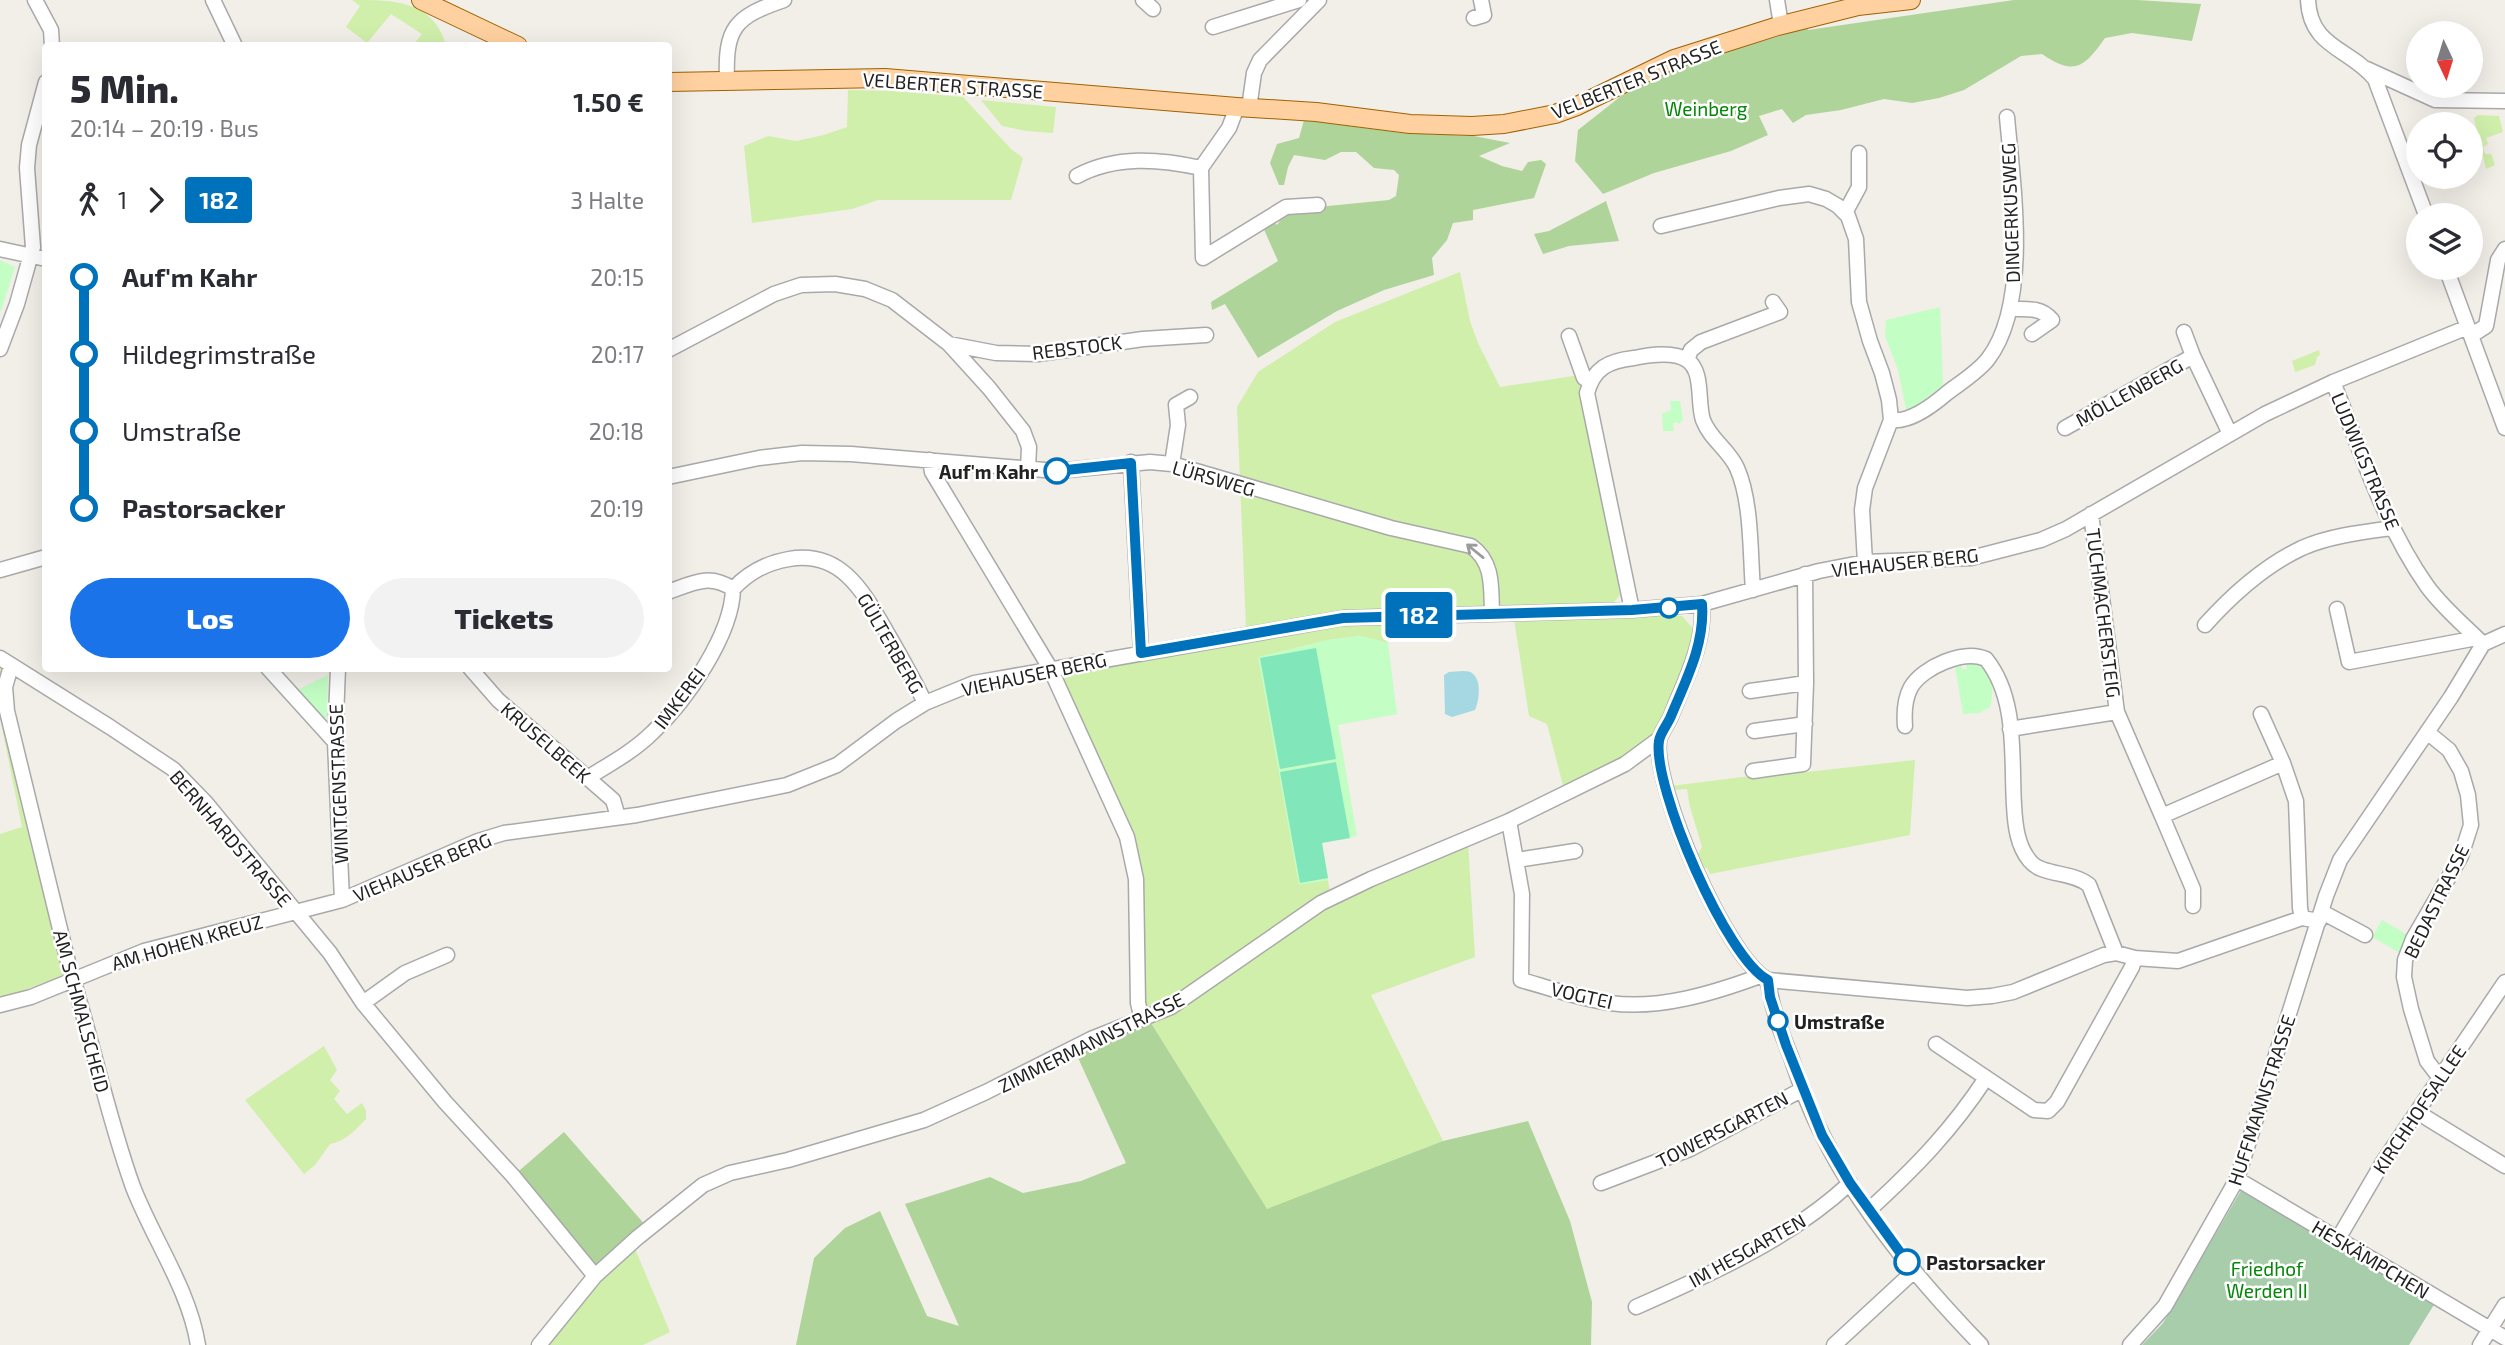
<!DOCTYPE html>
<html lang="de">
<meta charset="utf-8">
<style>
:root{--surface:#fff;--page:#f2f2f3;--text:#2b2b33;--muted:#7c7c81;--accent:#1a73e8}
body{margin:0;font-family:"Exo 2",sans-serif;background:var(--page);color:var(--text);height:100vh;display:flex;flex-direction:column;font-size:26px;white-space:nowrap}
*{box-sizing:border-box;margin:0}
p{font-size:23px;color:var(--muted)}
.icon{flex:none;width:38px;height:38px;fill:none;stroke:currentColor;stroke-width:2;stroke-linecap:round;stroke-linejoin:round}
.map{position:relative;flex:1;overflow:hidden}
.panel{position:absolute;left:42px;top:42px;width:630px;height:630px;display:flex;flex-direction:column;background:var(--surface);border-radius:7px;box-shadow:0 7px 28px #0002}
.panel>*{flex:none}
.badge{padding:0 14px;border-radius:5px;font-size:24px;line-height:46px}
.needle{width:46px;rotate:176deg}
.fabs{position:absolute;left:2406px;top:21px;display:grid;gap:14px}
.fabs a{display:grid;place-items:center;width:77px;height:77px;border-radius:50%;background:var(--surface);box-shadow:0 7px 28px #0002;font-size:35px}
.map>.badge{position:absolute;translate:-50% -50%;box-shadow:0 0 0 4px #fff}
.legs{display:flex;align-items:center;gap:10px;height:77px;padding:0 28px;font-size:23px}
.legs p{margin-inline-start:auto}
.summary{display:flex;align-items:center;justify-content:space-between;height:119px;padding:0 28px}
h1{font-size:38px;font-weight:800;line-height:52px}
.action{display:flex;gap:14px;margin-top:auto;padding:14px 28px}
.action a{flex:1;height:80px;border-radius:42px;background:var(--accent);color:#fff;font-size:28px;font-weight:800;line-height:80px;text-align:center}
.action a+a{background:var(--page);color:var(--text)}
ul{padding:0 28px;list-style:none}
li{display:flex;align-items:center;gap:24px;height:77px;font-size:26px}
li i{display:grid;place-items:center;width:10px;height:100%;margin:0 9px;background:currentColor}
li i::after{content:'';width:18px;height:18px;margin:-9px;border:5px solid;border-radius:50%;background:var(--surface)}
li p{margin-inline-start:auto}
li:first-child i{background:linear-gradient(#0000 50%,currentColor 0)}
li:last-child i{background:linear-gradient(currentColor 50%,#0000 0)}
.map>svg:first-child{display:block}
.grass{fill:#d0efab}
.forest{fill:#aed49a}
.cemetery{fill:#a7cdab}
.park{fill:#c3fec5}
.pitch{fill:#81e6ba}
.water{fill:#a5d8e3}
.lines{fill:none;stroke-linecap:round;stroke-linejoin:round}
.minor-casing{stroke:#a9a9a9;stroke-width:17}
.major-casing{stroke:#9f6200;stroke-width:20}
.minor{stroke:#fff;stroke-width:14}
.major{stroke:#ffd1a0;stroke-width:18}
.oneway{stroke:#9c9c9c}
.line-1-casing{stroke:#fff;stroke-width:16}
.line-1{stroke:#0072bc;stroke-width:10}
.stop-1-dot{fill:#fff;stroke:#0072bc;stroke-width:3.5}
.labels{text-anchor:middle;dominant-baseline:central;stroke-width:5;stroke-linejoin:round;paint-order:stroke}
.street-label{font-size:19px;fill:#222;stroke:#fff}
.park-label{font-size:19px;fill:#048608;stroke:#fff}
.stop-label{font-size:19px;font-weight:bold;fill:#222;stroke:#fff;text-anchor:start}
</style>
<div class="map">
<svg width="2505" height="1345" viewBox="0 0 2505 1345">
<rect width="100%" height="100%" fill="#f2eee8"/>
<!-- grass -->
<path class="grass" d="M352,0C393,0 433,0 446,45H413L422,34L391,14L367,43L346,27L360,6Z
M848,90L893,91L963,97L1011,149L1023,158L1011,200H878L852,209L752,223L744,146L768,136L796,141L824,135L847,127Z
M981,100L1056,107L1053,133L1026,131L1002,126Z
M2478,115L2499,116L2503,132L2486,138L2488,144L2483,147L2485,154H2491L2495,165L2486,169L2474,118Z
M1460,272L1470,321L1478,343L1500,387L1580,375L1620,595L1610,607L1344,611L1246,628L1237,407L1258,372L1335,322Z
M2319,350L2320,355L2317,357L2315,365L2295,372L2292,361Z
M1651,613L1682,616L1695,631V644L1658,735L1623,761L1564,789L1547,724L1529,716L1514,619Z
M1344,623L1385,624L1388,643L1360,636L1328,640L1259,657L1299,884L1328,880L1330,892L1196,983L1149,1008L1131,1021L1136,849L1055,672Z
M0,660L10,666L4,686L75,977C48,977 26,992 0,997V834L22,827L0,718Z
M1915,760L1910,835L1710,874L1707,868H1703L1698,854L1702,847L1690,807L1687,789L1673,790L1671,786L1797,770L1798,773Z
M1468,842L1475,957L1371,995L1443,1141L1267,1210L1151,1023L1310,914Z
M324,1046L337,1070L330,1080L340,1091L334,1099L347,1114L362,1103L366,1111V1119C355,1130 346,1141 330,1144L315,1165L304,1174L245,1100Z
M633,1244L670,1332L643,1345H541Z"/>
<!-- forest -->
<path class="forest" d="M2014,0H2137L2201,4L2192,41L2132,33L2105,38C2084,68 2074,76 2042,54L2021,56L1964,90L1939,98L1912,103L1884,99L1841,110L1806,115L1793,123L1782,109L1759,116L1768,135L1731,151L1654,173L1603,194L1575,161L1578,130L1625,93L1648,81L1696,61L1807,28L1808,30Z
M1304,120L1402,133L1474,136L1510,143L1479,156L1502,166L1522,171L1528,162L1541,160L1546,164L1534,198L1473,210V220L1453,223L1447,240L1432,258L1434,275L1384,290L1337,311L1258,358L1225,304L1212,310L1211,302L1278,261L1262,225L1273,221L1277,225L1287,210L1389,200L1396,196L1399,175L1394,170L1374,168L1356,152H1341L1325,160L1294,155L1288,167L1284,185H1279L1270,163L1277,144L1299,138Z
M1606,201L1619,241L1569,246L1543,254L1534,234L1549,231Z
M1151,1023L1267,1209L1443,1141L1528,1121L1570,1221L1592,1302L1591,1345H796L814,1258L845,1228L880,1211L927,1316L959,1326L905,1204L990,1177L1023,1193L1081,1181L1126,1163L1074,1049Z
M564,1132L647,1227L594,1273L513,1176Z"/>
<!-- cemetery -->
<path class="cemetery" d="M2242,1189L2435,1303L2409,1345H2142L2163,1323Z"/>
<!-- park -->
<path class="park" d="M0,260L15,267L1,311H0Z
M1940,307L1943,385L1912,409H1906L1898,370L1885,336L1886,320Z
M1670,401H1680L1683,420L1679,424L1676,422L1673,423L1674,431H1663L1662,414L1671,410Z
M1361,636L1388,643L1397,714L1338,725L1357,836L1322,843L1328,880L1299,885L1258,657L1328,640Z
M1973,662C1993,670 1995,689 1990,707L1979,713L1963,714L1955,666L1961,665L1962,669H1967L1966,663Z
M328,675L327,717L322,720L297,690Z
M2382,920L2408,935L2400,953L2372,937Z"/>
<!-- pitch -->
<path class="pitch" d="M1316,648L1336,759L1280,769L1260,658Z
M1336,762L1350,838L1322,843L1328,878L1300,883L1280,772Z"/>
<!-- water -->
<path class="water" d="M1449,672C1455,672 1469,669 1473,674C1482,682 1479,701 1475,710L1452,717L1445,714L1444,675Z"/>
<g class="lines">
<!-- minor casing -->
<g class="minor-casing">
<path id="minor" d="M35,0L51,30L52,46
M213,0L235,46
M1143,0L1153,9
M1777,0L1781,25
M2308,0C2310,48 2350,48 2375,79L2426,215
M1474,18L1484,15L1481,0
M1213,27L1299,0
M2367,69L2435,100L2505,101
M727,81C725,28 734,17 784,0
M1237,107L1229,128L1201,168L1203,258L1286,207L1318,205
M1249,108L1254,73L1260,60L1319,0
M1077,176C1116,155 1160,159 1201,168
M1845,213L1859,187V153
M1661,226L1779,198L1809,194L1826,199L1838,206L1848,216L1856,239L1859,302L1870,341L1882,373L1889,400L1891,420L1865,488L1862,510L1865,562
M0,249L46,259
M2446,268L2505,428
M2011,309C2027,309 2041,307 2052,320L2032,334
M2184,332L2193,356L2230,434
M2472,335L2486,326L2498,260L2505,249
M1569,336L1584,378L1591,381
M949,344L996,353L1038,354L1143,339L1206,335
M0,349L17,304L33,247L27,168L29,145L46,82
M668,350L774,294L801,285L835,284L865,289L892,300L949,344L989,388L1023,431L1029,447L1028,470
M1687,360L1691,350L1701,342L1780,312L1773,302
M2333,382C2361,451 2384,525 2427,586C2443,608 2464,625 2483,644
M1891,420C1910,423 1933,405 1947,393C1960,383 1978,372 1988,359C2031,303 2013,185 2007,117
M2065,428L2193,356
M930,460L932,472L1050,668L1127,837L1136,879L1138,1003L1142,1019
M1131,462L1141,652
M1172,464L1178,425L1176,405L1190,397
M668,477L759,458L802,453L851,454L1057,471L1150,462L1172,464L1391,528L1471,546C1494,562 1491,588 1492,614
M2091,514L2117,712L2162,816L2283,763L2296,801L2300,908L2302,918
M0,570L46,557
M668,592C693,583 709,573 733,589C749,572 766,563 789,559C842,550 864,593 886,631C900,655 913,678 925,703
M1702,604C1705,644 1685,680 1671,716C1668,724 1660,733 1659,741C1653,786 1727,960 1768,980L1967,998L1992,996L2013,992L2104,955L2116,953L2135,958L2178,961L2302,918L2319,921
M2337,609L2349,662L2477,638
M1632,610L1587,393C1594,368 1608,361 1634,358C1649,355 1673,351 1687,360C1704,371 1697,403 1703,420C1710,439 1729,450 1737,468C1752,502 1750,553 1753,590
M2205,625C2232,595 2264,566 2302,548C2329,536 2363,532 2392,528
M0,658L110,727L173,769L206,803L330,953L363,1003L445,1102L513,1176L595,1276
M11,666L5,687L7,711L69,966C92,1039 107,1115 133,1187C153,1239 189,1289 198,1345
M268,668L335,742
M338,668L335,742L342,900
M470,668L498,700L613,800L618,817
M1750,691L1806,683
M2261,714L2283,763
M1905,726C1904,714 1905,698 1911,687C1923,667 1964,649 1986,659C2018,699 2011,756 2014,805C2015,824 2017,846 2030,861C2042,876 2072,871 2089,885L2116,953
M2010,729L2117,712
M1754,731L1805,724
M2427,732L2449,750L2461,771L2468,795L2471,825L2461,856L2413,939L2405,960L2404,977L2411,1009L2427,1061L2440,1078
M1753,771L1803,764L1806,683L1805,574
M587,778C610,764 634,751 653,732C686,701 732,635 733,589
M2162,816L2193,889V906
M1509,821L1522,894L1521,980C1550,988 1580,999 1610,1003C1659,1010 1714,993 1760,976
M1517,860L1575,851
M2322,912L2365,935
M1768,980C1771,1007 1781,1032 1791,1057C1800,1084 1810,1111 1823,1136C1859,1210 1924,1286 1981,1345
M363,1003L405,973L447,955
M0,1005L31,997L144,951L342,900L478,841L504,833L637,815L787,785L837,765L896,721L925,703L974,683L1343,618L1632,610L1702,604L1819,571L1865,562L1971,558L2041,540L2066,529L2265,414L2333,382L2468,327
M1936,1044L2034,1110L2048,1111L2057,1102L2132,967L2135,958
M2417,1112L2505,1166
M2237,1179L2505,1338
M1601,1183L1690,1149L1803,1089
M1869,1210C1915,1168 1952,1130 1986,1078
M2338,1239L2383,1162L2505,982
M1636,1307C1711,1274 1790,1239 1850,1183
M539,1345L595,1276L637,1238L703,1185L730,1173L788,1160L924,1120L986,1092L1091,1039L1171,1007L1321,903L1371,879L1509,821L1625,764L1659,739
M1834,1345L1914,1271
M2130,1345L2165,1306L2237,1179L2326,896L2340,860L2451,697L2483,644L2505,634
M2480,1345L2505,1305"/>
</g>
<!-- major casing -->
<g class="major-casing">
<path id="major" d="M421,0L518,46
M668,82L885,78L1237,107L1316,112L1410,124L1472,126L1504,124L1555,114L1577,106L1674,59L1778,26L1858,6L1911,0"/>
</g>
<!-- minor -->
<use href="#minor" class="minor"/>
<!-- major -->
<use href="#major" class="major"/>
</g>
<!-- one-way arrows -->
<defs><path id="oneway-shaft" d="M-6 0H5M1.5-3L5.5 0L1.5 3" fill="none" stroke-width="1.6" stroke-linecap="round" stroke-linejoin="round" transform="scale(1.75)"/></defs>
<use class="oneway" href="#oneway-shaft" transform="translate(1475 551) rotate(-141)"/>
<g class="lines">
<!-- line-1 casing -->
<g class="line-1-casing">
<path id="line-1" d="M1057,471L1131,463L1141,653L1343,618L1632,610L1702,604C1705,644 1686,680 1671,716C1668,724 1660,733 1659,741C1652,786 1727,960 1768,980L1770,997L1786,1045L1822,1135L1850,1183L1907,1262"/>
</g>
<!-- line-1 -->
<use href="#line-1" class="line-1"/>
</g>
<!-- markers -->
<g class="stop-1-dot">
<circle cx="1057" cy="471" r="12"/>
<circle cx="1669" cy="608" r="9"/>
<circle cx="1778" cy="1021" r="9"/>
<circle cx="1907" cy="1262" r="12"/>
</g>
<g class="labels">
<!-- street labels -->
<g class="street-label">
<text transform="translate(1636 79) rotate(-22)">VELBERTER STRASSE</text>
<text transform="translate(953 85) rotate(4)">VELBERTER STRASSE</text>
<text transform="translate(2010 213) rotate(-92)">DINGERKUSWEG</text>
<text transform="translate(1077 347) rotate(-7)">REBSTOCK</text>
<text transform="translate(2129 392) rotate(-29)">MÖLLENBERG</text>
<text transform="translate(2366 461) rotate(67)">LUDWIGSTRASSE</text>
<text transform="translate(1214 478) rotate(16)">LÜRSWEG</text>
<text transform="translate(1905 562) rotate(-6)">VIEHAUSER BERG</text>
<text transform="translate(2104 613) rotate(83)">TUCHMACHERSTEIG</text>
<text transform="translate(891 643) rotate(60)">GÜLTERBERG</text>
<text transform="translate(1034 674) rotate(-12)">VIEHAUSER BERG</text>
<text transform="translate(679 698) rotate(-53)">IMKEREI</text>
<text transform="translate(546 742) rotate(41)">KRUSELBEEK</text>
<text transform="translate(338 784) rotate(-92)">WINTGENSTRASSE</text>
<text transform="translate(231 838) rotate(49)">BERNHARDSTRASSE</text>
<text transform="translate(422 867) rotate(-23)">VIEHAUSER BERG</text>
<text transform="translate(2436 901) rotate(-64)">BEDASTRASSE</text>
<text transform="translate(187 942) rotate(-16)">AM HOHEN KREUZ</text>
<text transform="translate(1582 995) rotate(13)">VOGTEI</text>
<text transform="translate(82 1011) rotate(75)">AM SCHMALSCHEID</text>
<text transform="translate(1091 1042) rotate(-26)">ZIMMERMANNSTRASSE</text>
<text transform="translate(2261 1100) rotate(-72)">HUFFMANNSTRASSE</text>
<text transform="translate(2419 1109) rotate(-56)">KIRCHHOFSALLEE</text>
<text transform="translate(1722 1129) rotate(-27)">TOWERSGARTEN</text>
<text transform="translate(1747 1250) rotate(-29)">IM HESGARTEN</text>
<text transform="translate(2371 1259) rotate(31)">HESKÄMPCHEN</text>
</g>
<!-- park labels -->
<g class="park-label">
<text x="1706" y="108">Weinberg</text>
<text x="2267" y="1268">Friedhof<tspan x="2267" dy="22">Werden II</tspan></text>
</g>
<!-- stop labels -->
<g class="stop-label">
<text x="1038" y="471" text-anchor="end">Auf'm Kahr</text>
<text x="1794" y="1021">Umstraße</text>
<text x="1926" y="1262">Pastorsacker</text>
</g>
</g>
</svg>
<div class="fabs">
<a><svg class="needle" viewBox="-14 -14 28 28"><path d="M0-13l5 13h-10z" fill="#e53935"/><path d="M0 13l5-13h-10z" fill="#7c7c81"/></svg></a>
<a><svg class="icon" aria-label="locate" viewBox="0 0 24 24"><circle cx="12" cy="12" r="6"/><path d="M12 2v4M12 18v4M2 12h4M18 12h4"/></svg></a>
<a><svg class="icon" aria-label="layers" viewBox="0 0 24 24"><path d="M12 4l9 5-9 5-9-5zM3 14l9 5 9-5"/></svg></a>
</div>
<b class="badge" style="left:1419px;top:615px;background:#0072bc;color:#fff">182</b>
<section class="panel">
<div class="summary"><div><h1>5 Min.</h1><p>20:14 – 20:19 · Bus</p></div><b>1.50 €</b></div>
<div class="legs"><svg class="icon" aria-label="walk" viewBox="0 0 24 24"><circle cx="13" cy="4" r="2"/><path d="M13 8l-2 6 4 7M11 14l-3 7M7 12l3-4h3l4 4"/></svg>1<svg class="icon" aria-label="forward" viewBox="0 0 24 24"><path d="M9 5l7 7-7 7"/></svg><b class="badge" style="background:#0072bc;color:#fff">182</b><p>3 Halte</p></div>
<ul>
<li><i style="color:#0072bc"></i><b>Auf'm Kahr</b><p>20:15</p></li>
<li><i style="color:#0072bc"></i><span>Hildegrimstraße</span><p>20:17</p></li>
<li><i style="color:#0072bc"></i><span>Umstraße</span><p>20:18</p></li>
<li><i style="color:#0072bc"></i><b>Pastorsacker</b><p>20:19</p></li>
</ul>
<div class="action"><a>Los</a><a>Tickets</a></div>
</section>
</div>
